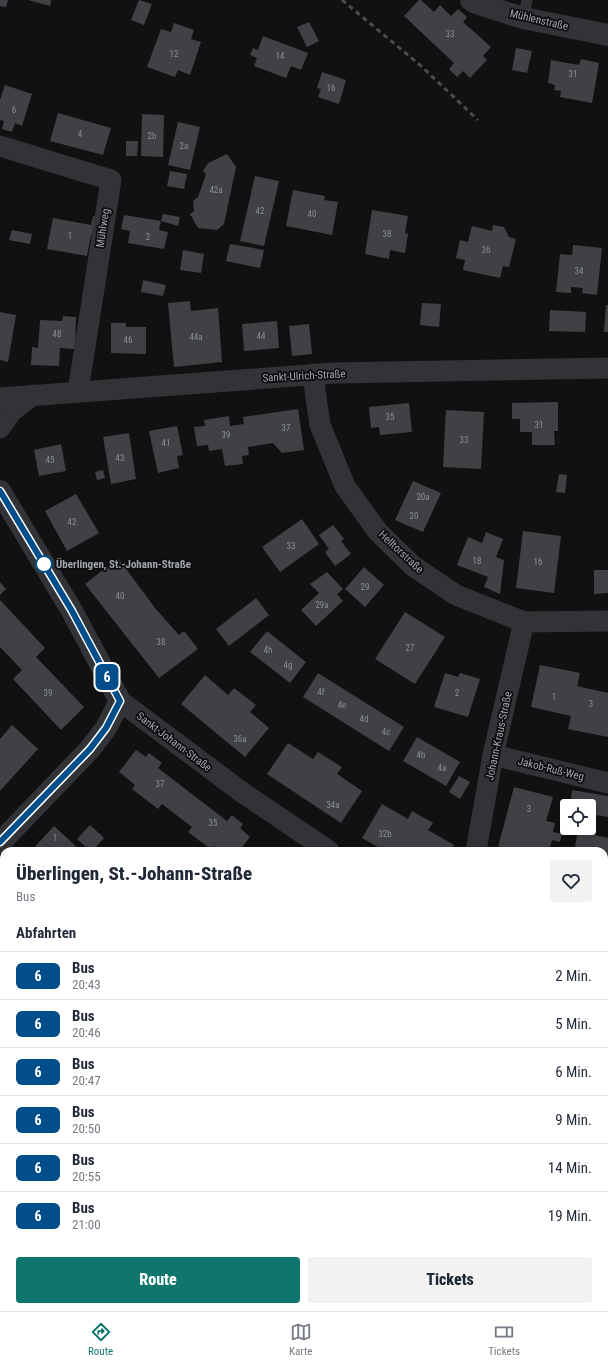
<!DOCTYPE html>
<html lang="de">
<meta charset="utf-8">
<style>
:root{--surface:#fff;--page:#f2f2f3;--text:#1f2937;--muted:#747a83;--line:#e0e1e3;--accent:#0f766e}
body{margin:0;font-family:"Roboto Condensed",sans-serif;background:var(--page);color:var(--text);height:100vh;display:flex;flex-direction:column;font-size:15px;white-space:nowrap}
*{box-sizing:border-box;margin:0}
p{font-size:13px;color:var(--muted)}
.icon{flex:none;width:22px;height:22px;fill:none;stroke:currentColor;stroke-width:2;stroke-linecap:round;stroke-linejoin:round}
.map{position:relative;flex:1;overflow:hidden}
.side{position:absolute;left:0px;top:847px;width:608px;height:464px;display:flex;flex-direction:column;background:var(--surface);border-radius:12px 12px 0 0;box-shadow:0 2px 10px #0003}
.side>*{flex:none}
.badge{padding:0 8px;border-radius:6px;font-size:14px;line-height:26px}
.controls{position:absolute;left:560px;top:799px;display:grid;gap:8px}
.controls a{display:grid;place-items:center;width:36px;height:36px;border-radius:4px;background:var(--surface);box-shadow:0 2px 10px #0003;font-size:20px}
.map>.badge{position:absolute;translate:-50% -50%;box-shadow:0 0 0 2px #fff}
h2{padding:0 16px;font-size:15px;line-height:36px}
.round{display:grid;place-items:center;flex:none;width:42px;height:42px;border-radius:4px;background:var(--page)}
.summary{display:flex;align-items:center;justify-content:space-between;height:68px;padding:0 16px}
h1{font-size:19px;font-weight:800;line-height:30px}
.cta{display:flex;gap:8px;margin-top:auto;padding:8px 16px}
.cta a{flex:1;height:46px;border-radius:4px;background:var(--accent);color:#fff;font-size:16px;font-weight:800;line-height:46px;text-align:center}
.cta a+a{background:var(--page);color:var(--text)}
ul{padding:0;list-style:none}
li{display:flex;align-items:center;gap:12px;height:48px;padding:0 16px;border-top:1px solid var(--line)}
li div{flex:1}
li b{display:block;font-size:15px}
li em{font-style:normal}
li .badge{min-width:44px;font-weight:700;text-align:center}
.tabs{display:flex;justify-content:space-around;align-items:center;height:56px;border-top:1px solid var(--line);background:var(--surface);font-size:11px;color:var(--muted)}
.tabs a{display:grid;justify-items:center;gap:2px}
.tabs .selected{color:var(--accent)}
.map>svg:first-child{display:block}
.building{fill:#404145}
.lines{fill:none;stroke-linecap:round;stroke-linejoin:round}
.service{stroke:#323337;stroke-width:11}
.minor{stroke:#323337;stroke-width:21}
.tertiary{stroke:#323337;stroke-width:22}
.rail{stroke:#494b50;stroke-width:3;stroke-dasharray:5 4;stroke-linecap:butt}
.line-casing{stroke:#fff;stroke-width:9}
.line{stroke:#024e8a;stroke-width:6}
.stop-dot{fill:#fff;stroke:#024e8a;stroke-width:2}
.labels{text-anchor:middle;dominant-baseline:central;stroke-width:3.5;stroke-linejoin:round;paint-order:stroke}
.number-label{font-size:9px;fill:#8a8e97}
.street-label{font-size:11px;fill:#a3a7b2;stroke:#0c0c0d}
.stop-label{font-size:11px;font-weight:bold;fill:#a3a7b2;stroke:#0c0c0d;text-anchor:start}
</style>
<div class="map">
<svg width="608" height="1311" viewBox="0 0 608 1311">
<rect width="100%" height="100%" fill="#111112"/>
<!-- building -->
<path class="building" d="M0,0H8L6,7L0,6Z
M28,0H51L50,6Z
M139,0L152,4L144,25L131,20Z
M419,0H421L434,12L440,5L451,16L458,9L467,17L463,22L491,47L483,56L487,60L470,78L463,71L457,77L449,69L454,63L404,16Z
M309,22L319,41L307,47L297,27Z
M174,23L194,30L191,39L201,42L190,75L178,70L175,77L147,67L161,29L171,32Z
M263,36L308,53L301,70L291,66L286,78L254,66L257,58L250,55L253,48L258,50Z
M516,48L532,51L527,73L512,70Z
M581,59L599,63L592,103L560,97L561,91L554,90L555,85L548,83L551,60L579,65Z
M322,72L346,80L339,104L318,97L321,89L317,88Z
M5,85L32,94L22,126L15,123L12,132L2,129L4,121L0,120V100Z
M58,113L111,128L103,155L50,141Z
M142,114L164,115L163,157L141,156Z
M178,122L200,127L190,170L168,165Z
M126,141H138L137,156H126Z
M227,154L236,167L224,224L217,230L198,228L190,214L194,211L193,201L198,197L206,174L203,171L208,163Z
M170,171L187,174L184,189L167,186Z
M255,176L279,181L264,246L240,241Z
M293,190L325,196L324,200L338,202L332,235L286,226Z
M372,210L408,216L405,233L408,234L405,253L390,250L389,259L365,254Z
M163,214L180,217L178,226L161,221Z
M124,215L161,221L159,230L168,232L164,249L128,243L130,231L121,229Z
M93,216L103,218L100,237L91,235L87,256L47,249L53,218L91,225Z
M493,225L504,227L509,237L516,239L509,267L503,266L500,278L463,270L465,260L456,258L460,240L468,242L472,226L492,231Z
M12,230L32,234L30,244L9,240Z
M230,244L264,250L260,268L226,261Z
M573,245L602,248L597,295L582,293L583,288L571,287V293L556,292L560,254L572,255Z
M183,250L204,254L201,273L180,270Z
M143,280L166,285L163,296L141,292Z
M190,301L191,311L218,308L222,362L174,367L168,303Z
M422,303L441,304L439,327L420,325Z
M606,305H608V332H604Z
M550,310L586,312L585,332L549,331Z
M0,312L16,315L8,362L0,360Z
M63,316L76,317L75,349L60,348L59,366L31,365L32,347L38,348L40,320L62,321Z
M277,321L279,348L244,351L242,324Z
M111,323H126V327H146V354L111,353Z
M309,324L312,354L292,356L289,326Z
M558,402V431H554L555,445H532V432H520V419H512V403Z
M409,403L412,432L380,435L379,427L371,428L369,407Z
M298,409L304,450L282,453L273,443L248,447L249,455L242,456L243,464L225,466L222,449L209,451L208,445L197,446L194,427L205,426L204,420L229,416L230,426L244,424L243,417Z
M446,410L484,412L481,469L443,467Z
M177,426L183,455L177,456L179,468L158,473L149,431Z
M129,433L136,479L111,484L103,437Z
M61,444L66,471L39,476L34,450Z
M103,470L105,478L97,480L95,472Z
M559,474L567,475L565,493L556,492Z
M413,481L441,493L423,532L395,520Z
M76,494L99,533L67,551L45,511Z
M302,519L319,544L280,572L262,547Z
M333,525L344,539L341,541L351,554L335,566L325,552L329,549L319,535Z
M523,531L561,536L554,593L516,588Z
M486,532L503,539L496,557L504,560L500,594L484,587L488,577L457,565L468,537L482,543Z
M118,558L155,608L179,635L184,631L198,649L159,678L85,584Z
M364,567L384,585L365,607L345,589Z
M594,570H608V593L594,594Z
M327,572L343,589L337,594L343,601L316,626L301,610L319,593L310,584Z
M0,582L6,589L0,595Z
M256,598L269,615L229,646L216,629Z
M0,600L45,648L36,657L84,707L61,730L13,679L22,670L0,647Z
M405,612L445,637L415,684L375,659Z
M267,631L306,662L290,683L250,652Z
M540,665L580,673L577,686L608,693V737L568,729L571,716L531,707Z
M318,673L404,727L389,751L303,697Z
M445,673L458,677L460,673L480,679L468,717L434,707Z
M205,675L228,695L234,688L256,705L250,712L269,728L245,757L181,704Z
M12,725L38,749L0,791V739Z
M417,737L460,762L446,786L403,761Z
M288,743L313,759L318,752L342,767L337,774L362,791L341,823L267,774Z
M136,750L146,757L149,753L162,763L158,768L227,821L232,815L243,824L240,828L250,837L239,851H221L215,846L212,850L188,832L192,827L162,804L158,809L132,789L135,785L119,772Z
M459,776L470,782L460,799L449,792Z
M514,787L553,797L546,821L555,823L553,832L562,834L560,842L552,840L549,851H497Z
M572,790L608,796V817L589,814V806H570Z
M382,804L408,819L412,811L433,823L428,830L454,845L451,851H385L362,838Z
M90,825L104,838L92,851H90L77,839Z
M54,826L79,849L77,851H31Z
M578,831L608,838V895L605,909L604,851H574Z
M4,877V896L0,892V882Z
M4,1001V1030L0,1029V1011Z
M4,1109V1165L0,1162V1114Z
M604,1111L608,1119V1170L604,1172Z
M4,1220V1281L0,1271V1223Z
M608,1227V1311H578L576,1307H604V1230Z
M16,1307H49L51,1311H18Z
M85,1307H122L124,1311H86Z
M212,1307H263L267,1311H217Z
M423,1307H468V1311H423Z
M471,1307H491V1311H471Z"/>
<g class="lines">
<!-- service -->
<path class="service" d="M523,18L527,0"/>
<!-- minor -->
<path class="minor" d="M0,146L111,180L78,391
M314,374L315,390L320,425L345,486L378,532L413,566L456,595L524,622L608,621
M0,398L335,373L608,368
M0,428L11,412L33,395
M120,701L243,793L329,851
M493,755L608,783
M476,851L493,755L524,622
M604,963L608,964
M0,1050L4,1052
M316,1307L320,1311
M388,1307V1311"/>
<!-- tertiary -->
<path class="tertiary" d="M471,0L476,3L523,18L608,35
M0,491L72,611L120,701L106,728L90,749L0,843"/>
<!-- rail -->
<path class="rail" d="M342,0L420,65L478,120"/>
</g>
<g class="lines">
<!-- line casing -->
<g class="line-casing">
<path id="line" d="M0,491L72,611L120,701L106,728L90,749L0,842"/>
</g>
<!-- line -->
<use href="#line" class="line"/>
</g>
<!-- markers -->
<circle class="stop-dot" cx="44" cy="564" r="8"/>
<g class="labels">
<!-- number labels -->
<g class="number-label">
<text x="450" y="34">33</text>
<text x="174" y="54">12</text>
<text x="280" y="56">14</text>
<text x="573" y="74">31</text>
<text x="331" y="88">16</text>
<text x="14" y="110">6</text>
<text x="80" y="134">4</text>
<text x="152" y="136">2b</text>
<text x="184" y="146">2a</text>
<text x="216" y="190">42a</text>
<text x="260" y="211">42</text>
<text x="312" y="214">40</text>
<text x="387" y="234">38</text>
<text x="70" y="236">1</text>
<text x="148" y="237">2</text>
<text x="486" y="250">36</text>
<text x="579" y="271">34</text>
<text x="57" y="334">48</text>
<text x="261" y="336">44</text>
<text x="196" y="337">44a</text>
<text x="128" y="340">46</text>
<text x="390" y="417">35</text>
<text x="539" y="425">31</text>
<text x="286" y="428">37</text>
<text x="226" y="435">39</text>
<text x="464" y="440">33</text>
<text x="166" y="443">41</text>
<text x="120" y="458">43</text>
<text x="50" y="460">45</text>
<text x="423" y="497">20a</text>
<text x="414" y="516">20</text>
<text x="72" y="522">42</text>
<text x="291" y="546">33</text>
<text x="477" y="561">18</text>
<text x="538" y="562">16</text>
<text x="365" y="587">29</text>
<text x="120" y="596">40</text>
<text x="322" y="605">29a</text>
<text x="161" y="642">38</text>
<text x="410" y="648">27</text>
<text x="268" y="650">4h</text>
<text x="288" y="665">4g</text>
<text x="321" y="692">4f</text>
<text x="48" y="693">39</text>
<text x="457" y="693">2</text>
<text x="554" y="697">1</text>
<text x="591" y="704">3</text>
<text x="342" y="705">4e</text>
<text x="364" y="719">4d</text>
<text x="386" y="732">4c</text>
<text x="240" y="739">36a</text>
<text x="421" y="755">4b</text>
<text x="442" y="768">4a</text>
<text x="160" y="784">37</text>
<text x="333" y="805">34a</text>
<text x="529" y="809">3</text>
<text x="213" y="823">35</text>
<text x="385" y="834">32b</text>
<text x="55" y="838">1</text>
</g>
<!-- street labels -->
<g class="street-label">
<text transform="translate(539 20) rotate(13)">Mühlenstraße</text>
<text transform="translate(103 228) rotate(-81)">Mühlweg</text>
<text transform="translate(304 376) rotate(-3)">Sankt-Ulrich-Straße</text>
<text transform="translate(401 552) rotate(43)">Helltorstraße</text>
<text transform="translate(499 736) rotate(-78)">Johann-Kraus-Straße</text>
<text transform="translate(174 742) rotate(37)">Sankt-Johann-Straße</text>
<text transform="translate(551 769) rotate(14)">Jakob-Ruß-Weg</text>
</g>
<!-- stop labels -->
<g class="stop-label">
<text x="56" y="564">Überlingen, St.-Johann-Straße</text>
</g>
</g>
</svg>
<div class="controls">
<a><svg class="icon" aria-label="locate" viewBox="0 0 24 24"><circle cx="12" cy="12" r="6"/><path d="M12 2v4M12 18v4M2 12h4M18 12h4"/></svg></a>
</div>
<b class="badge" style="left:107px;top:677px;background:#024e8a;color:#fff">6</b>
<section class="side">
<div class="summary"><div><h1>Überlingen, St.-Johann-Straße</h1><p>Bus</p></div><a class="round"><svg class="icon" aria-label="heart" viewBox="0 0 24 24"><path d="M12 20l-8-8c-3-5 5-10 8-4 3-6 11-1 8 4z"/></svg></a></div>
<h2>Abfahrten</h2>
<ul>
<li><span class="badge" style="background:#024e8a;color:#fff">6</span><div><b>Bus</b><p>20:43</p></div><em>2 Min.</em></li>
<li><span class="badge" style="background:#024e8a;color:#fff">6</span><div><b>Bus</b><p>20:46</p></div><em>5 Min.</em></li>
<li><span class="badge" style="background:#024e8a;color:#fff">6</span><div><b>Bus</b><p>20:47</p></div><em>6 Min.</em></li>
<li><span class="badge" style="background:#024e8a;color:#fff">6</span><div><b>Bus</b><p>20:50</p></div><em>9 Min.</em></li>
<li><span class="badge" style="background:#024e8a;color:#fff">6</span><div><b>Bus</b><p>20:55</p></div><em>14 Min.</em></li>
<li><span class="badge" style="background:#024e8a;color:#fff">6</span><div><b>Bus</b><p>21:00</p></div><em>19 Min.</em></li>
</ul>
<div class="cta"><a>Route</a><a>Tickets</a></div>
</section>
</div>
<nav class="tabs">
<a class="selected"><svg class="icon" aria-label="directions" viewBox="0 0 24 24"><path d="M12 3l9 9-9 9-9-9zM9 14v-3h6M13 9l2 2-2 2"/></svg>Route</a>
<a><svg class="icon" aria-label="map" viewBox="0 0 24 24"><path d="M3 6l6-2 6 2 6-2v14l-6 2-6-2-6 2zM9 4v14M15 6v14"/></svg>Karte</a>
<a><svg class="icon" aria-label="tickets" viewBox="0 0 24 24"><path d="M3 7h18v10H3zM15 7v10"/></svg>Tickets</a>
</nav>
